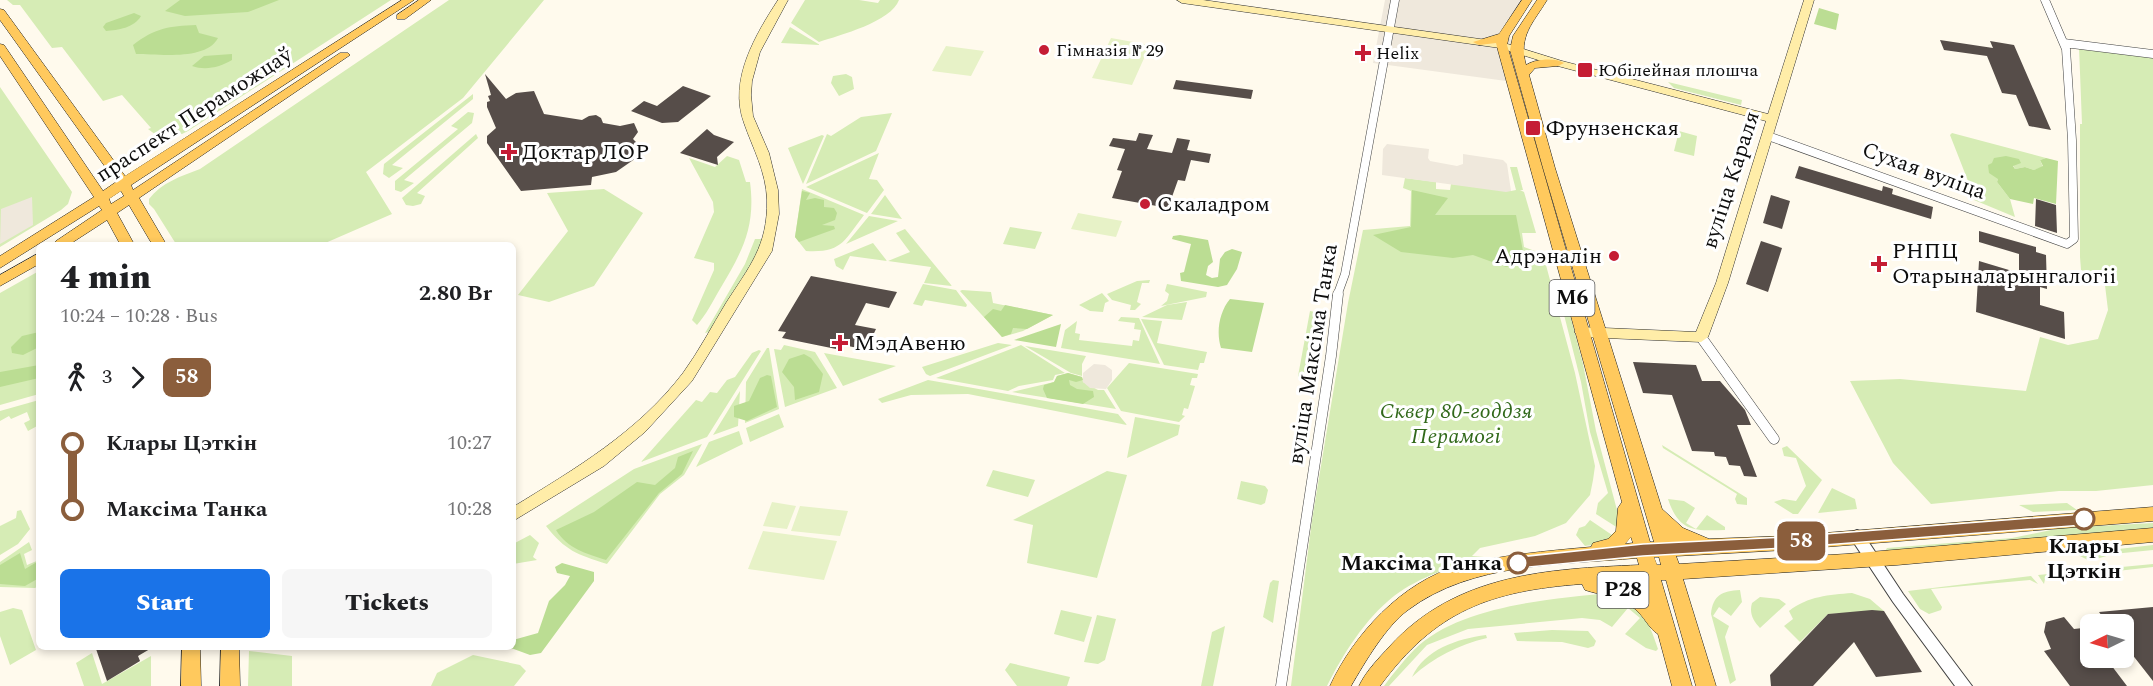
<!DOCTYPE html>
<meta charset="utf-8">
<style>
:root{--surface:#fff;--page:#f6f6f6;--text:#202124;--muted:#757577;--accent:#1a73e8}
body{margin:0;font-family:Spectral,serif;background:var(--page);color:var(--text);height:100vh;display:flex;flex-direction:column;font-size:22px;white-space:nowrap}
*{box-sizing:border-box;margin:0}
p{font-size:20px;color:var(--muted)}
.icon{flex:none;width:33px;height:33px;fill:none;stroke:currentColor;stroke-width:2;stroke-linecap:round;stroke-linejoin:round}
.map{position:relative;flex:1;overflow:hidden}
.details{position:absolute;left:36px;top:242px;width:480px;height:408px;display:flex;flex-direction:column;background:var(--surface);border-radius:9px;box-shadow:0 3px 9px #0003}
.details>*{flex:none}
.badge{padding:0 12px;border-radius:9px;font-size:21px;line-height:39px}
.needle{width:39px;rotate:265deg}
.controls{position:absolute;left:2080px;top:614px;display:grid;gap:12px}
.controls a{display:grid;place-items:center;width:54px;height:54px;border-radius:9px;background:var(--surface);box-shadow:0 3px 9px #0003;font-size:30px}
.map>.badge{position:absolute;translate:-50% -50%;box-shadow:0 0 0 3px #fff}
.legs{display:flex;align-items:center;gap:9px;height:66px;padding:0 24px;font-size:20px}
.legs p{margin-inline-start:auto}
.summary{display:flex;align-items:center;justify-content:space-between;height:102px;padding:0 24px}
h1{font-size:33px;font-weight:800;line-height:45px}
.button{display:flex;gap:12px;margin-top:auto;padding:12px 24px}
.button a{flex:1;height:69px;border-radius:9px;background:var(--accent);color:#fff;font-size:24px;font-weight:800;line-height:69px;text-align:center}
.button a+a{background:var(--page);color:var(--text)}
ul{padding:0 24px;list-style:none}
li{display:flex;align-items:center;gap:21px;height:66px;font-size:22px}
li i{display:grid;place-items:center;width:9px;height:100%;margin:0 8px;background:currentColor}
li i::after{content:'';width:15px;height:15px;margin:-8px;border:4px solid;border-radius:50%;background:var(--surface)}
li p{margin-inline-start:auto}
li:first-child i{background:linear-gradient(#0000 50%,currentColor 0)}
li:last-child i{background:linear-gradient(currentColor 50%,#0000 0)}
.map>svg:first-child{display:block}
.green{fill:#d6ecb5}
.forest{fill:#bbdd93}
.pitch{fill:#e7f2c7}
.plaza{fill:#efe8dc}
.building{fill:#564d49}
.lines{fill:none;stroke-linecap:round;stroke-linejoin:round}
.minor-far1-casing{stroke:#404040;stroke-width:9}
.minor-casing{stroke:#404040;stroke-width:11}
.tertiary-casing{stroke:#404040;stroke-width:2}
.secondary-casing{stroke:#2f2f2f;stroke-width:1}
.primary-casing{stroke:#1e1e1e;stroke-width:1}
.minor-far1{stroke:#fff;stroke-width:8}
.minor{stroke:#fff;stroke-width:10}
.tertiary{fill:#fff;fill-rule:evenodd}
.secondary{fill:#ffeda8;fill-rule:evenodd}
.primary{fill:#ffc95d;fill-rule:evenodd}
.line-1{fill:#8b5e3c;stroke:#fff;stroke-width:1.5}
.poi-dot{fill:#c51d35;stroke:#fff;stroke-width:2}
.stop-1-dot{fill:#fff;stroke:#8b5e3c;stroke-width:3}
.labels{text-anchor:middle;dominant-baseline:central;stroke-width:6;stroke-linejoin:round;paint-order:stroke}
.far-poi-label{font-size:18px;fill:#0d0d0d;stroke:#fff;text-anchor:start}
.shield{fill:#fff;stroke:#565656;stroke-width:1.5}
.shield-label{font-size:21px;font-weight:bold;fill:#0d0d0d}
.street-label{font-size:22px;fill:#0d0d0d;stroke:#fff}
.poi-label{font-size:22px;fill:#0d0d0d;stroke:#fff;text-anchor:start}
.park-label{font-size:22px;font-style:italic;fill:#31691a;stroke:#fff}
.stop-label{font-size:22px;font-weight:bold;fill:#0d0d0d;stroke:#fff}
</style>
<div class="map">
<svg width="2153" height="686" viewBox="0 0 2153 686">
<rect width="100%" height="100%" fill="#fffaed"/>
<!-- green -->
<path class="green" d="M7,0H391L188,131L182,134L174,131L156,135L148,129L151,128L122,95L103,101L62,47L52,48L20,5H13Z
M449,0H544L463,98L366,172L392,214L323,244H176L154,209L149,204V199C161,183 181,176 200,169Z
M805,0H859L878,3L880,0H899C891,22 840,35 819,42L791,23Z
M790,27L820,45L781,43Z
M2079,47L2153,56V485L2096,491H2059L1931,504L1893,463L1850,381L1900,379L2026,391L2040,337L2068,345L2098,339L2108,310L2104,277L2081,270L2080,257V124H2082Z
M846,74L852,77L854,89L839,96L831,83L833,76Z
M1668,82L1742,100L1741,105L1674,88Z
M0,87L72,192L68,204L61,210L0,247Z
M473,94V99L392,165L403,168L389,178L383,174L384,164Z
M468,112L474,113L472,123L404,180L414,183L401,192L395,190V181L458,129L451,126Z
M892,113L876,151L806,184L827,134L831,136L861,117Z
M1679,131L1697,136L1694,156L1674,151Z
M1952,133L2046,158L2040,160L2043,167L2034,170L2025,167L2015,169L2013,165L2019,159L1998,179L1997,182L2010,199L2015,217L1974,200L1976,190L1970,186L1950,135Z
M476,134L478,138L417,193L425,196L421,204L413,206L406,205L402,198Z
M822,135L824,136L803,184L788,148Z
M879,153L869,179L877,180L884,190L867,213L806,187Z
M727,156L739,160L746,182H750C756,227 742,252 720,289C713,301 706,315 697,325L692,320L714,270V263L694,258L714,212L713,202L689,158L715,167Z
M1510,167H1517L1523,190H1520L1524,192L1536,233H1522L1524,247L1543,254L1575,373L1595,466L1593,480L1590,495L1566,523L1535,536L1480,548L1472,556L1484,557C1453,567 1420,576 1394,596C1365,619 1343,654 1327,686H1291L1312,520L1348,303L1363,230L1410,226L1411,191L1403,188L1405,178L1436,182V189L1450,190L1451,184L1511,191L1516,190Z
M604,189L643,213L594,286L549,302L518,295L568,231L547,193Z
M802,189L864,215C844,241 842,253 806,251L795,237Z
M885,195L902,219L871,214Z
M869,216L898,221L846,244Z
M1010,227L1042,232L1035,249L1003,244Z
M905,229L952,286L924,283L931,267L888,261L910,252L896,233Z
M755,239H763L758,253L709,332L705,333L745,264Z
M873,243L887,261L850,256L843,270L836,266L834,259Z
M39,271V394L0,405V293Z
M1150,280L1149,283H1142L1137,302L1141,304L1135,310H1130L1131,305L1112,300L1107,294L1137,281Z
M923,284L956,290L967,305L966,307L925,300L922,306L913,304Z
M1167,284L1207,292L1206,297L1161,306L1167,301L1169,294L1165,291Z
M962,290L991,292L993,303L1053,315L1023,331L1002,337L960,291Z
M1102,293L1109,301L1105,303L1103,312L1090,311L1079,305Z
M1559,295L1565,296L1583,364L1596,431L1621,525C1613,540 1602,544 1585,546L1576,535L1579,528L1585,526L1590,520L1612,535L1618,528L1596,514L1598,503L1608,493L1590,432L1581,382Z
M1187,302L1182,320L1142,317L1167,305Z
M1310,311L1315,312L1303,381L1298,376Z
M1121,317L1139,318L1160,364L1061,348L1065,330L1077,321L1075,333L1080,334L1079,340L1132,346L1133,340L1139,341L1141,330L1134,329L1135,323L1118,321Z
M1141,319L1162,321L1157,343L1207,352L1204,363H1200L1198,370L1164,365Z
M998,343L1012,345L930,376L926,374L922,367Z
M784,345L815,352L837,388L785,407L774,349L781,350Z
M1021,345L1065,373L1055,375L1053,380L1019,386L1008,391L936,378Z
M1025,346L1086,356L1082,364V376L1071,373Z
M767,348H769L779,409L745,423L746,382Z
M759,350L761,351L707,437L641,462L696,400L702,402L710,392L717,393L727,380L735,377L752,353Z
M824,353L896,366L843,386Z
M1129,363L1198,374L1197,378H1192L1190,385L1195,386L1188,409L1184,408L1182,415L1185,416L1179,422L1121,411L1107,388Z
M1068,373L1082,377L1083,382L1098,390H1104L1116,409L1012,392L1054,382L1057,376Z
M928,380L1118,414L1127,425L968,394L911,395L882,403L878,399Z
M740,391L738,426L713,435Z
M39,400V425L28,431L24,423L30,420L27,412L11,419L9,416L0,421V411Z
M779,414L784,427L750,442L746,428Z
M1135,417L1180,425L1178,435L1127,458Z
M739,431L743,444L696,467L709,442Z
M702,444L684,475L660,494L607,564C576,554 566,551 546,526L634,469Z
M1662,445L1747,498V505L1737,504L1735,499L1737,494L1663,448Z
M1787,446L1822,480L1798,514H1793L1774,502L1783,499L1796,501L1806,486L1796,458L1784,456L1782,448Z
M993,470L1035,480L1028,497L986,486Z
M1107,471L1127,475L1097,578L1027,563L1033,525L1013,520Z
M1241,481L1265,486L1268,490L1265,503L1261,505L1237,499Z
M1832,488L1855,499L1857,509L1818,513Z
M1668,499L1684,501L1695,508L1686,523L1696,529L1707,515L1725,527V530C1694,531 1679,532 1668,499Z
M2067,503L2077,510L2033,512L2019,505Z
M21,510L30,529L18,544L0,555V526L16,518L17,511Z
M2153,523V528L1885,551L1887,548L2012,538L2061,528Z
M530,535L539,543L533,557L537,560L513,564V544Z
M29,542L32,550L24,554L27,565L39,560V586L35,588L0,587V562Z
M2153,545V550L2113,554L2090,561L2076,554Z
M2153,564V567L2045,579L2044,584L2038,575Z
M2031,576L2038,584L2030,580L1931,589L1942,607L1941,610L1929,614L1920,609L1908,591Z
M1273,580L1279,581L1273,623L1263,617L1270,583Z
M1740,590L1742,602L1731,616L1719,607L1713,616L1729,626L1725,637L1736,680L1730,684L1711,614C1713,595 1722,591 1740,590Z
M1609,593C1640,604 1648,618 1658,649L1656,651L1646,648L1625,634L1640,618L1628,608L1612,627L1600,620L1582,618L1468,629L1427,645L1389,686H1384C1393,674 1403,661 1414,650C1458,606 1550,599 1609,593Z
M1852,593L1870,599L1884,611L1828,614L1800,642L1784,626L1793,619L1789,611C1808,596 1829,595 1852,593Z
M1760,597L1779,599L1786,604L1760,628C1753,621 1749,613 1752,603Z
M13,608L22,610L36,650L10,665L0,636V612Z
M1061,610L1092,617L1084,642L1054,634Z
M1097,615L1116,619L1105,660L1098,664L1084,662Z
M1225,626L1213,686H1201L1212,632Z
M1552,630L1588,631L1596,641L1594,646L1588,648L1562,642L1517,641L1514,633Z
M1486,635L1487,638C1458,645 1434,657 1412,677C1425,649 1457,639 1486,635Z
M249,651L292,656V686H248Z
M92,653L102,684L151,656V686H84L76,663Z
M473,655L520,665L526,671L514,686H431L437,673Z
M1010,663L1070,677L1067,686H1017L1005,670Z"/>
<!-- forest -->
<path class="forest" d="M180,0H279L248,12L185,16L165,11Z
M1819,8L1839,14L1836,30L1814,24Z
M134,13L141,16C134,28 118,30 106,31L103,27L106,23Z
M196,25L199,33L218,38C206,61 158,54 136,54L133,45C155,28 169,26 196,25Z
M232,54V60C220,67 206,71 192,66L204,56Z
M2006,156L2019,159L2021,163L2013,166L2015,169L2025,167L2034,170L2043,166L2040,160L2046,158L2058,161L2056,204L2034,198L2033,204L2010,199L1997,182L1998,179L1989,173L1988,165L1992,163L1994,158Z
M1412,190L1448,198L1435,215H1516L1523,251L1528,263L1506,267L1473,255L1453,258L1401,252L1373,235L1411,227Z
M802,191L810,193L806,200L815,198L824,200V207L834,208L837,213L835,220L822,225L834,226L835,229L799,242L795,237Z
M1180,235L1208,240L1213,262L1208,266L1206,275L1212,278L1218,277L1220,259L1225,252L1232,249L1242,252L1237,269L1227,285L1218,287L1181,281L1180,273L1184,272L1191,244L1172,239L1173,236Z
M1230,299L1264,303L1252,352L1221,348C1216,333 1219,312 1230,299Z
M1005,305L1053,315L1027,329L1013,328L1011,334L1002,337L984,317L993,309L1001,311Z
M1061,324L1056,347L1014,340Z
M39,332V347L23,355L12,353L11,347L22,336Z
M804,354L811,358L823,374L819,392L795,400L794,387L782,372L789,359Z
M39,365V378L0,387V372Z
M1068,373L1082,377L1083,380L1076,382L1069,380L1070,385L1077,389L1093,391L1094,397L1083,404L1047,398L1043,389L1044,385L1054,382L1057,376Z
M767,375L771,376L777,407L747,421L734,417V406L749,401L760,378Z
M693,451L682,474L659,493L606,560C585,553 568,549 556,530L594,512L637,482L655,485L675,468L678,457Z
M20,553L25,569L37,562L39,578L25,586L0,584V565Z
M562,563L594,572V581L541,653L530,655L511,648L513,640L538,633L549,601L565,585L570,576L557,573L555,567Z"/>
<!-- pitch -->
<path class="pitch" d="M1111,38L1150,45L1132,85L1092,78Z
M946,46L984,51L971,76L932,71Z
M1078,213L1122,221L1116,237L1071,229Z
M772,502L796,506L787,529L763,526Z
M800,506L848,511L840,536L791,531Z
M763,531L837,541L824,580L748,569Z"/>
<!-- plaza -->
<path class="plaza" d="M1385,0H1531L1510,33L1512,54L1521,83L1373,63Z
M1387,144L1429,149L1428,158L1430,161L1457,166L1463,164V154L1503,160L1507,164L1511,191L1506,192L1382,175L1383,149Z
M32,197L33,225L0,244L1,209Z
M1094,364L1105,365L1112,370V380L1106,389L1090,388L1083,382V373Z"/>
<!-- building -->
<path class="building" d="M1940,40L1993,48L1990,41L2014,45L2051,130L2029,126L2016,95L2002,93L1987,56L1944,50Z
M485,74L506,99L516,93L534,91L544,114L582,120L589,116L596,115L601,118L603,123L620,126L634,123L638,132L633,139L640,146L639,156L616,172L592,177L591,185L521,191L487,143V136L496,128L487,107V102L490,101L488,96L491,95Z
M1176,80L1253,90L1251,99L1173,89Z
M683,86L711,96L678,122L662,123L631,111L644,101L657,106Z
M707,129L714,135L734,142L717,157L718,165L680,153Z
M1139,133L1153,135L1147,149L1172,153L1177,138L1190,140L1187,150L1211,154L1209,163L1191,160L1185,181L1178,180L1168,208L1112,198L1122,171L1117,170L1125,149L1109,146L1113,138L1136,141Z
M1799,166L1882,191L1883,186L1893,189L1892,194L1933,207L1931,219L1795,178Z
M1771,195L1790,201L1782,229L1763,223Z
M2036,199L2056,205L2057,233L2035,226Z
M1979,231L2036,247V252L2046,255L2047,289L2040,287V305L2064,312L2065,339L1976,312L1979,261L2019,273V254L1979,242Z
M1761,241L1782,248L1768,292L1746,284Z
M811,276L897,292L889,308L866,303L855,325L876,329L866,350L844,345L841,350L782,338L786,332L778,331Z
M1633,362L1696,365L1702,381H1720L1745,410L1751,425H1737L1757,477L1744,476L1740,466L1729,465L1726,457L1715,456L1714,452L1692,451L1672,395L1643,393Z
M2153,607V681L2124,644V624H2108L2099,612Z
M1872,610L1884,611L1922,672L1876,677L1854,642L1813,686H1771L1770,675L1828,614Z
M2064,617L2074,629L2083,628L2091,638V657H2105L2127,686H2070L2044,651L2051,649L2044,632L2046,622Z
M95,646H155L138,656L140,661L107,681Z"/>
<g class="lines">
<!-- minor-far1 casing -->
<g class="minor-far1-casing">
<path id="minor-far1" d="M2064,43L2153,54
M1768,136L2067,244L2074,239L2072,140L2066,49L2045,0
M1337,296L1345,274L1395,0"/>
</g>
<!-- minor casing -->
<g class="minor-casing">
<path id="minor" d="M1701,337L1774,439
M1281,686L1331,356L1338,294"/>
</g>
<!-- tertiary casing -->
<g class="tertiary-casing">
<path id="tertiary" d="M1857,530L1862,532L1903,594L1972,686H1955L1893,602L1852,540L1850,536L1852,532Z"/>
</g>
<!-- secondary casing -->
<g class="secondary-casing">
<path id="secondary" d="M778,0H788L760,52L752,81L751,95L753,116L769,153L778,190L779,214L772,251L692,381L645,432L604,466L513,521V507C575,469 638,432 683,373C699,351 712,326 726,303C749,267 768,246 767,200C766,171 753,149 744,123C728,80 756,34 778,0Z
M1177,0H1203L1501,42L1562,61L1768,114L1804,0H1814L1728,283L1708,337L1701,342L1581,337L1574,332L1581,327L1696,332L1716,283L1766,121L1554,65L1500,48L1182,3Z"/>
</g>
<!-- primary casing -->
<g class="primary-casing">
<path id="primary" d="M402,0H414L131,185L133,190L340,53H348L350,55L139,198L166,244H152L129,205L117,213L134,244H120L107,220L70,244H54L56,241L102,210L99,206L0,268V256L94,197L0,56V44L4,45L103,191L116,182L0,20V9L4,10L125,176ZM121,191L124,196L111,204L109,199Z
M419,0H431L405,19H397V15Z
M1522,0H1532L1509,36L1507,45L1650,542H1654L1543,168L1510,50L1513,36L1537,0H1547C1533,23 1518,36 1526,65C1535,59 1555,57 1564,63L1558,66L1535,68L1529,75L1555,168L1662,509L1683,528L1709,539L1786,536L2153,507V521L1786,550L1676,556L1679,564L1846,554L2153,528V542L1897,565L1683,579L1716,686H1696L1666,580H1661L1692,686H1672L1658,634C1649,629 1644,616 1635,609C1620,596 1603,596 1585,590L1582,584C1490,591 1436,610 1380,686H1359C1366,671 1379,658 1390,646C1456,574 1547,569 1639,565L1637,558C1561,565 1472,562 1408,610C1386,626 1365,662 1351,686H1330C1354,634 1402,582 1458,566C1501,555 1546,551 1591,547L1593,543L1608,539L1616,531L1618,508L1622,502L1496,43L1479,45L1473,42L1499,34ZM1631,537L1633,543L1625,544ZM1654,557H1659L1661,565H1657ZM1643,581L1648,597L1618,582Z
M39,253V264L0,286V275Z
M182,646H200L201,686H181Z
M221,646H239L240,686H220Z"/>
</g>
<!-- minor-far1 -->
<use href="#minor-far1" class="minor-far1"/>
<!-- minor -->
<use href="#minor" class="minor"/>
<!-- tertiary -->
<use href="#tertiary" class="tertiary"/>
<!-- secondary -->
<use href="#secondary" class="secondary"/>
<!-- primary -->
<use href="#primary" class="primary"/>
</g>
<!-- line-1 -->
<path class="line-1" d="M2084,514L2091,519L2084,525L1786,548L1643,556L1518,568L1513,567L1511,563L1513,558L1518,557L1643,544L1786,537Z"/>
<!-- markers -->
<g class="poi-dot">
<circle cx="1044" cy="50" r="6"/>
<path d="M1360 44h6v6h6v6h-6v6h-6v-6h-6v-6h6z"/>
<rect x="1577" y="62" width="16" height="16" rx="3"/>
<rect x="1525" y="120" width="16" height="16" rx="3"/>
<path d="M506 143h6v6h6v6h-6v6h-6v-6h-6v-6h6z"/>
<circle cx="1145" cy="204" r="6"/>
<circle cx="1614" cy="256" r="6"/>
<path d="M1876 255h6v6h6v6h-6v6h-6v-6h-6v-6h6z"/>
<path d="M837 334h6v6h6v6h-6v6h-6v-6h-6v-6h6z"/>
</g>
<g class="stop-1-dot">
<circle cx="2084" cy="519" r="10"/>
<circle cx="1518" cy="563" r="10"/>
</g>
<g class="labels">
<!-- far-poi labels -->
<g class="far-poi-label">
<text x="1056" y="50">Гімназія № 29</text>
<text x="1376" y="53">Helix</text>
<text x="1598" y="70">Юбілейная плошча</text>
</g>
<!-- shield labels -->
<g class="shield">
<rect x="1549.5" y="280" width="45" height="36" rx="4.5"/>
<rect x="1597.5" y="572" width="51" height="36" rx="4.5"/>
</g>
<g class="shield-label">
<text x="1572" y="298">М6</text>
<text x="1623" y="590">Р28</text>
</g>
<!-- street labels -->
<g class="street-label">
<text transform="translate(194 115) rotate(-33)">праспект Пераможцаў</text>
<text transform="translate(1924 171) rotate(20)">Сухая вуліца</text>
<text transform="translate(1731 180) rotate(-72)">вуліца Караля</text>
<text transform="translate(1313 354) rotate(-81)">вуліца Максіма Танка</text>
</g>
<!-- poi labels -->
<g class="poi-label">
<text x="1546" y="128">Фрунзенская</text>
<text x="522" y="152">Доктар ЛОР</text>
<text x="1157" y="204">Скаладром</text>
<text x="1892" y="251">РНПЦ<tspan x="1892" dy="25">Отарыналарынгалогіі</tspan></text>
<text x="1602" y="256" text-anchor="end">Адрэналін</text>
<text x="854" y="343">МэдАвеню</text>
</g>
<!-- park labels -->
<g class="park-label">
<text x="1456" y="411">Сквер 80-годдзя<tspan x="1456" dy="25">Перамогі</tspan></text>
</g>
<!-- stop labels -->
<g class="stop-label">
<text x="2084" y="546">Клары<tspan x="2084" dy="25">Цэткін</tspan></text>
<text x="1502" y="563" text-anchor="end">Максіма Танка</text>
</g>
</g>
</svg>
<div class="controls">
<a><svg class="needle" viewBox="-14 -14 28 28"><path d="M0-13l5 13h-10z" fill="#e53935"/><path d="M0 13l5-13h-10z" fill="#757577"/></svg></a>
</div>
<b class="badge" style="left:1801px;top:541px;background:#8b5e3c;color:#fff">58</b>
<section class="details">
<div class="summary"><div><h1>4 min</h1><p>10:24 – 10:28 · Bus</p></div><b>2.80 Br</b></div>
<div class="legs"><svg class="icon" aria-label="walk" viewBox="0 0 24 24"><circle cx="13" cy="4" r="2"/><path d="M13 8l-2 6 4 7M11 14l-3 7M7 12l3-4h3l4 4"/></svg>3<svg class="icon" aria-label="forward" viewBox="0 0 24 24"><path d="M9 5l7 7-7 7"/></svg><b class="badge" style="background:#8b5e3c;color:#fff">58</b></div>
<ul>
<li><i style="color:#8b5e3c"></i><b>Клары Цэткін</b><p>10:27</p></li>
<li><i style="color:#8b5e3c"></i><b>Максіма Танка</b><p>10:28</p></li>
</ul>
<div class="button"><a>Start</a><a>Tickets</a></div>
</section>
</div>
